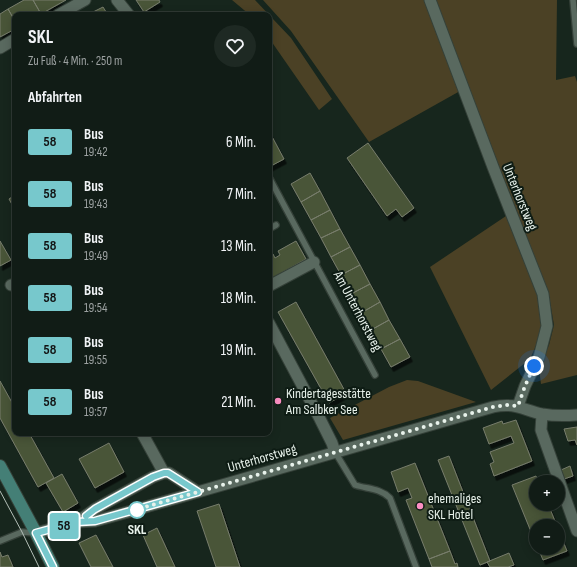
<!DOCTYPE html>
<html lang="de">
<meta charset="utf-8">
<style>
:root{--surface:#111c16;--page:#1e2923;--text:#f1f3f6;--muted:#9ca1a1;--line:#303a35}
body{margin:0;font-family:"Sofia Sans Condensed",sans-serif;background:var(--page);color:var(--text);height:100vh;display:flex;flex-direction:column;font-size:15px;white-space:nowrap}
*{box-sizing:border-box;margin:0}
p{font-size:13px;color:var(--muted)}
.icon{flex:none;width:22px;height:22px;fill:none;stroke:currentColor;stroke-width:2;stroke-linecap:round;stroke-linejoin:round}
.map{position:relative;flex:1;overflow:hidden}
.drawer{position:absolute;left:12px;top:12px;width:260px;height:424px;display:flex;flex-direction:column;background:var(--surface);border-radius:8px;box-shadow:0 2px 10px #0003,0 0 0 1px var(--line)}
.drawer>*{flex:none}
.badge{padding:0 8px;border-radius:3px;font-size:14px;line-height:26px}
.tools{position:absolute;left:529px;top:475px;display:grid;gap:8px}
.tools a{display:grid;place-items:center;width:36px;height:36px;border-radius:50%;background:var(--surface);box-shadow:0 2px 10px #0003,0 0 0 1px var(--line);font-size:20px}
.you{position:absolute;width:20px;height:20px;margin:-10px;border:3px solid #fff;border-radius:50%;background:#1a73e8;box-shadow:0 0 0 6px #1a73e833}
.map>.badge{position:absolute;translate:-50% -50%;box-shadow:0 0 0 2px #fff}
h2{padding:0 16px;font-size:15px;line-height:36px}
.round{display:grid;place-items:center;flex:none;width:42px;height:42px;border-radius:21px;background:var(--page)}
.head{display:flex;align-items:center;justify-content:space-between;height:68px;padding:0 16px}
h1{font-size:19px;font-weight:700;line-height:30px}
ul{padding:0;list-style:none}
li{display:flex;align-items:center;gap:12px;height:52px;padding:0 16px}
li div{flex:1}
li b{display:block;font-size:15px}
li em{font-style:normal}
li .badge{min-width:44px;font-weight:700;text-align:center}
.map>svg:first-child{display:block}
.green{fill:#4b4125}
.building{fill:#4a5437;stroke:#777d6c;filter:url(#shadow)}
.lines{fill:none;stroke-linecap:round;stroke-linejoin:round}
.service-casing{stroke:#354139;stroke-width:8}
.minor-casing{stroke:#354139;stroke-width:13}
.secondary-casing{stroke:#354139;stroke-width:14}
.service{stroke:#59695f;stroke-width:5.5}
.minor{stroke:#59695f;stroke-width:11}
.secondary{stroke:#447f76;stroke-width:12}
.tram{stroke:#b4bfb8;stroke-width:1}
.line-casing{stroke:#fff;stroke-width:9}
.line{stroke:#77c8cc;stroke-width:6}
.walk{stroke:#e8f2eb;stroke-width:4;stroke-dasharray:0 7.2}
.poi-dot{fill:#fc8fc3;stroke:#0e1c14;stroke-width:1.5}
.stop-dot{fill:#fff;stroke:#77c8cc;stroke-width:2}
.labels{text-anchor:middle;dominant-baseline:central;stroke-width:4;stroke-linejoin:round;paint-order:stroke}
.street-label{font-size:14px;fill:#e8f2eb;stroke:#0e1c14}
.poi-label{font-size:14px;fill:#e8f2eb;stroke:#0e1c14;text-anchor:start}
.stop-label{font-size:14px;font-weight:bold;fill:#e8f2eb;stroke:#0e1c14}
</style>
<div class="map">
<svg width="577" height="567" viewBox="0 0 577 567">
<defs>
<filter id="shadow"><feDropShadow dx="2.5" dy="4.5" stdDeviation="0" flood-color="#0009"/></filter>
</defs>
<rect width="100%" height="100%" fill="#17261d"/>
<!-- green -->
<path class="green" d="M232,0H255L291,38L332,99L319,110L269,38V15H250Z
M263,0H424L460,91L369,142L291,31Z
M435,0H557L556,80L575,76L577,82V375L541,384L539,368L549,345L554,325L549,296Z
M506,216L537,294L542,332L530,359L491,390L430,267Z
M407,380L418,381L476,402L343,440L330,418L389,387Z"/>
<!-- building -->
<path class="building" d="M24,0H33L41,14L15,15V21L8,9Z
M33,0H66L41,14Z
M136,0H159L160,2L144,12Z
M103,7L108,15H88L91,13Z
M8,9L15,21V29L0,37V14Z
M269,131L284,159L269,167Z
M368,143L414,208L402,217L396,209L387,216L347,158Z
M310,173L320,191L301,202L291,184Z
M320,191L330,210L311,220L301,202Z
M15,195V210L9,199Z
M330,210L340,229L321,238L311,220Z
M340,229L350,247L331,257L321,238Z
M0,241L11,260L0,266Z
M296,241L306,259L269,280V256L273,254L275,258L280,255L278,251Z
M350,247L360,265L341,275L331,257Z
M360,265L370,284L351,294L341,275Z
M370,284L380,302L361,313L351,294Z
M296,302L346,393L329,403L278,312Z
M380,302L389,320L371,330L361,313Z
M389,320L400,339L381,349L371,330Z
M400,339L410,357L391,367L381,349Z
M0,381L15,408V433H29L54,478L38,487L0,418Z
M516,420L532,461L494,476L490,464L494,462L490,452L514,443L511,436L489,444L483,428L502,421L503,424Z
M577,427V445L575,440L568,441L564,429Z
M109,443L124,472L95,488L79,459Z
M449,456L490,561L480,565L438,460Z
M415,463L450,551L429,559L406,500L412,498L408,488L398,492L391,472Z
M570,466L573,476L564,479L561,470Z
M62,474L78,503L63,512L46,483Z
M536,476L538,482H536V504H548L557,526H536V544L512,485Z
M219,504L240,567H216L197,511Z
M157,528L175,567H157L143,535Z
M558,529L567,551L543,560L538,548H558Z
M96,535L113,567H91L79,543Z
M450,551L455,564L457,563L458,567H432L429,559Z
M0,552L2,557L8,555L13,567H0Z
M509,553L514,565L508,567H490L487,562Z"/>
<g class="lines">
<!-- service casing -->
<g class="service-casing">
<path id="service" d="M573,0L577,44
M270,179L375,375
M269,229L276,225
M335,452L355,485C367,489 380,488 390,498L416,567
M0,541L22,532L36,533"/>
</g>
<!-- minor casing -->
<g class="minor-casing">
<path id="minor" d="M117,0L129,15
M430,0L493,167L543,294L547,326L539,357L525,386L518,406
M58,15L85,0
M0,48L15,39
M11,285L15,284
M269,286L314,262
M269,323L320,419L332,443L335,452
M542,414L541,430L577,531
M142,433L164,473
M77,522L95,509L153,477L164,473H169L198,492
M36,533L77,522L95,521L135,510L493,407C515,402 523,410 542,414C554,416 565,416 577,415"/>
</g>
<!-- secondary casing -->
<g class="secondary-casing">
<path id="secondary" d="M0,466L36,533L53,567"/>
</g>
<!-- service -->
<use href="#service" class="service"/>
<!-- minor -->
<use href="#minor" class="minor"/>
<!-- secondary -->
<use href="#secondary" class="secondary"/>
<!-- tram -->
<path class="tram" d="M0,491L22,532L39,567"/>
</g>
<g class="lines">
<!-- line casing -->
<g class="line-casing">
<path id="line" d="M53,567L36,533L77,522L95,521L198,492L168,473H164L153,477L95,509L86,516"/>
</g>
<!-- line -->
<use href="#line" class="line"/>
<!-- walk -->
<path class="walk" d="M137,510H135L493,407L508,405L518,406L525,386L534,366"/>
</g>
<!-- markers -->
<g class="poi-dot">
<circle cx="278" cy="401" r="4"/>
<circle cx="420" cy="506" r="4"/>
</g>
<circle class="stop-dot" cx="137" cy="510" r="8"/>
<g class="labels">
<!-- street labels -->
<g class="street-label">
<text transform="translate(520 197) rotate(68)">Unterhorstweg</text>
<text transform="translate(358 311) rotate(62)">Am Unterhorstweg</text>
<text transform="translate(262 458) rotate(-16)">Unterhorstweg</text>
</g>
<!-- poi labels -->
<g class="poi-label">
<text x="286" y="393">Kindertagesstätte<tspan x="286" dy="16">Am Salbker See</tspan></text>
<text x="428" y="498">ehemaliges<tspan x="428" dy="16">SKL Hotel</tspan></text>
</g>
<!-- stop labels -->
<g class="stop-label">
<text x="137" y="529">SKL</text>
</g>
</g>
</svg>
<div class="tools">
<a>+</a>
<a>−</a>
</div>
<div class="you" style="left:534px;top:366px"></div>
<b class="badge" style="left:64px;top:526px;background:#77c8cc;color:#111">58</b>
<section class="drawer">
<div class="head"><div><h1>SKL</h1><p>Zu Fuß · 4 Min. · 250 m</p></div><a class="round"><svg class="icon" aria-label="heart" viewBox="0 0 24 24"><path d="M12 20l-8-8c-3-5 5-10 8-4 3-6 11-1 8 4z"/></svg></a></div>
<h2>Abfahrten</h2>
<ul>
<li><span class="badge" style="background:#77c8cc;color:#111">58</span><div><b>Bus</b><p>19:42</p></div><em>6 Min.</em></li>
<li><span class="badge" style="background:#77c8cc;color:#111">58</span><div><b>Bus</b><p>19:43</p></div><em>7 Min.</em></li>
<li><span class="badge" style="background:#77c8cc;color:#111">58</span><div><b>Bus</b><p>19:49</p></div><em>13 Min.</em></li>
<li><span class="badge" style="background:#77c8cc;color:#111">58</span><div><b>Bus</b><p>19:54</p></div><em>18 Min.</em></li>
<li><span class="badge" style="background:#77c8cc;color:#111">58</span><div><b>Bus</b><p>19:55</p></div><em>19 Min.</em></li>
<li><span class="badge" style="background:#77c8cc;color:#111">58</span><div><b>Bus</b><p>19:57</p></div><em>21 Min.</em></li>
</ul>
</section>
</div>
